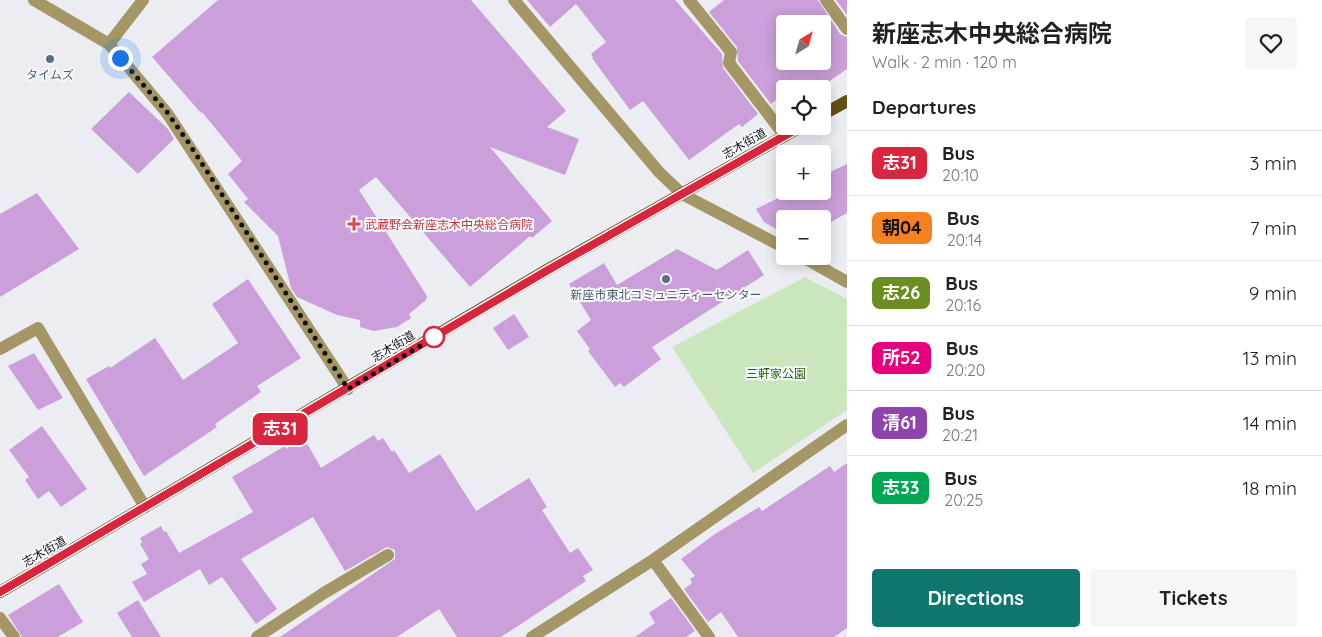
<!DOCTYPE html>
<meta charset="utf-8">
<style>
:root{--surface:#fff;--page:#f6f6f6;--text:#202124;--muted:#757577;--line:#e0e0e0;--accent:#0f766e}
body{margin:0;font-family:Quicksand,"Noto Sans JP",sans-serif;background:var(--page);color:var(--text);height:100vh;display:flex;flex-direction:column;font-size:19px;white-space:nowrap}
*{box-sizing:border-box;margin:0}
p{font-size:16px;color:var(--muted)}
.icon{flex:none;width:28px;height:28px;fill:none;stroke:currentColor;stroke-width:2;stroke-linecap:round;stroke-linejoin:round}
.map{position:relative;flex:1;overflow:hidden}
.panel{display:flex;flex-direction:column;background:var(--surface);width:475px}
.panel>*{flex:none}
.badge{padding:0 10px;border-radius:8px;font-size:18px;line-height:32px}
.needle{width:32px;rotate:37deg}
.controls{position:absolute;left:776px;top:15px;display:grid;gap:10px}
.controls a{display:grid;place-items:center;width:55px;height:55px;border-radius:5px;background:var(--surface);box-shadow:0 2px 12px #0003;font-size:25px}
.you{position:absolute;width:25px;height:25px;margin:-12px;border:4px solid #fff;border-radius:50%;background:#1a73e8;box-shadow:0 0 0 8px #1a73e833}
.map>.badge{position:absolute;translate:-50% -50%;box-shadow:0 0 0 2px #fff}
h2{padding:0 25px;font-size:19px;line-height:45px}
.round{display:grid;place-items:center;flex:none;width:52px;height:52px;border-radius:5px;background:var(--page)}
.headline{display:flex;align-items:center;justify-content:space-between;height:85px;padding:0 25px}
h1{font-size:24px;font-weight:700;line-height:38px}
.action{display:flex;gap:10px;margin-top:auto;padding:10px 25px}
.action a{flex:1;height:58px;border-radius:5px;background:var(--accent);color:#fff;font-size:20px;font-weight:700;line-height:58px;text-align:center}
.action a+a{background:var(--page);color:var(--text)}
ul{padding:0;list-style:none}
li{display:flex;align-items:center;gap:15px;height:65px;padding:0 25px;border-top:1px solid var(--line)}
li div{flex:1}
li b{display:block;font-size:19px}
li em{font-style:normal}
li .badge{min-width:55px;font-weight:700;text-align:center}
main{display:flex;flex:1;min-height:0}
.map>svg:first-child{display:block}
.green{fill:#c9e6bd}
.building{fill:#ca9fda;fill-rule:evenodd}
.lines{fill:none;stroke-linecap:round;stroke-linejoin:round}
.minor{stroke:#a59765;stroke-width:12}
.major{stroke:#605115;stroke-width:12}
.line-casing{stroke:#fff;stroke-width:11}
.line{stroke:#d7263d;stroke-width:8}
.walk{stroke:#111214;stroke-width:5;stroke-dasharray:0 9}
.service-dot{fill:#5c6f8a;stroke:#f9fafe;stroke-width:2}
.health-dot{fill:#e0444e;stroke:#f9fafe;stroke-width:2}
.stop-dot{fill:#fff;stroke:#d7263d;stroke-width:2.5}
.labels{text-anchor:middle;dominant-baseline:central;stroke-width:4;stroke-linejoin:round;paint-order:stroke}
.service-label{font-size:12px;fill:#4e5e75;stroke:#f9fafe}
.street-label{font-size:12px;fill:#111214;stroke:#f9fafe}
.health-label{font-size:12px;fill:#be3a42;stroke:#f9fafe;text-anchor:start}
.park-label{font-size:12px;fill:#2b6009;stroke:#f9fafe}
</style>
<main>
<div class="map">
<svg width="847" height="637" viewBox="0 0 847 637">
<rect width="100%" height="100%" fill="#ebedf3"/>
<!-- green -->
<path class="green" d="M805,277L847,299V410L753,473L672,347Z"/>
<!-- building -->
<path class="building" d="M218,0H471L566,111L547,127L579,139L565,175L490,147L552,221L532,238L530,236L470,287L376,177L359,190L427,296L426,300L409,314L411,318L397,327L374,331L360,327V320L337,315L297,297L291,288L278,236L244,202L248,199L228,174L242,161L202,112L201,113L152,57Z
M527,0H675L722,54L723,68L758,114L742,127L739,124L689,160L643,101L630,110L592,58L593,57L591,54L606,42L576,4L550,27Z
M724,0H818L840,34L847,37V69L818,89H785V92L771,104L738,61L737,47L709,12ZM785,24H822V61H785Z
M836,0H847V15Z
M129,92L168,129L174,139L138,174L91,129Z
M847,164V213L822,227V219H785V234L764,222L756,209L792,191H822V176Z
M37,193L79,249L0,297V214Z
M677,249L717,270L748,250L764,275L652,347L661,359L624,387L620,383L615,387L588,351L590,349L577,331L591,320L569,284L604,263L617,285Z
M248,279L301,358L257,386L261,392L215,424L217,427L144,476L86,379L109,366L110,368L155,338L183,380L238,343L212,304Z
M514,314L529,337L508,350L493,328Z
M34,353L63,398L38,410L8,366Z
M42,426L87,489L61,507L49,491L38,499L25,480L29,477L9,450Z
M374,435L378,441L383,438L392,452L394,450L409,473L440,454L476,511L529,478L547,507L542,510L570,553L578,548L593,570L583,576L586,581L501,637H457L439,609L397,637H280L395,559V550L387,547L345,571L313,517L241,559L277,609L256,624L222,577L209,585L200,569L144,602L132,582L147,574L141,564L149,559L140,544L142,542L140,538L161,526L164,532L166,531L179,553L253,512L232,477L285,446L286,449L304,438L321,468Z
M847,463V628L834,637H738L721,612L708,622L684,589L692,583L690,579L695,576L681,559L715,534L759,507L762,511L830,466L834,472Z
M59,584L83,622L58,637H22L8,615Z
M671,598L695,631L686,637H635L655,623L649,613Z
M138,600L161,637H132L117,613Z"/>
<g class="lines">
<!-- minor -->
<path class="minor" d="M34,0L109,44L167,113L348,389
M514,0L659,172L682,194L785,248
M689,0L731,52L729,63L785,136
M826,0L847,29
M109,44L143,0
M801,256L847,282
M0,349L38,328L145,507
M653,560L709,637
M0,618L14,637
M257,637L324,593L388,555
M532,637L653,560L847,425"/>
<!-- major -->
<path class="major" d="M822,115L847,101
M0,592L547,270L802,126"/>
</g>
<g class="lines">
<!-- line casing -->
<g class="line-casing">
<path id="line" d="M0,592L548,270L802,126"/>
</g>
<!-- line -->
<use href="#line" class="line"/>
<!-- walk -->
<path class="walk" d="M120,58L167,112L188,142L348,389L440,334L434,337"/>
</g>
<!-- markers -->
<g class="service-dot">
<circle cx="50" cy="59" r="5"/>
<circle cx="666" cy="279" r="5"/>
</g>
<path class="health-dot" d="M351.5 216.5h5v5h5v5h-5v5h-5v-5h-5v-5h5z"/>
<circle class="stop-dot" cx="434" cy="337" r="10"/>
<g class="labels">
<!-- service labels -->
<g class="service-label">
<text x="50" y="74">タイムズ</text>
<text x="666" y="294">新座市東北コミュニティーセンター</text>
</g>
<!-- street labels -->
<g class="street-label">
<text transform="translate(744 143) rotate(-30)">志木街道</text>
<text transform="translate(393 346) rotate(-31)">志木街道</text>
<text transform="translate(44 551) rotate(-30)">志木街道</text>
</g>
<!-- health labels -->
<g class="health-label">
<text x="365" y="224">武蔵野会新座志木中央総合病院</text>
</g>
<!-- park labels -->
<g class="park-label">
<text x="776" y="373">三軒家公園</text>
</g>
</g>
</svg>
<div class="controls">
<a><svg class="needle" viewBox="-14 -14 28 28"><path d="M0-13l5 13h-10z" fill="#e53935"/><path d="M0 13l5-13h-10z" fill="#757577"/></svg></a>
<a><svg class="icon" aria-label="locate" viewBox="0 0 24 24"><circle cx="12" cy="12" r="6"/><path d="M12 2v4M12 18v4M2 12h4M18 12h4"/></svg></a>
<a>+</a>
<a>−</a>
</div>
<div class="you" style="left:120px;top:58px"></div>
<b class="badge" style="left:280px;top:429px;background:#d7263d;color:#fff">志31</b>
</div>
<section class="panel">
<div class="headline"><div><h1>新座志木中央総合病院</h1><p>Walk · 2 min · 120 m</p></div><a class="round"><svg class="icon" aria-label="heart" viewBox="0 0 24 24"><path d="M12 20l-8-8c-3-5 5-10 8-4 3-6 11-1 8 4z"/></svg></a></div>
<h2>Departures</h2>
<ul>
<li><span class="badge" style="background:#d7263d;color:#fff">志31</span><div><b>Bus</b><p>20:10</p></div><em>3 min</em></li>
<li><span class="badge" style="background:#f58220;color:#111">朝04</span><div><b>Bus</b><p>20:14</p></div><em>7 min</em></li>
<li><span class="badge" style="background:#6b8e23;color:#fff">志26</span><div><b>Bus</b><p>20:16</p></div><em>9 min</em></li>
<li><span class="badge" style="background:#e6007e;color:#fff">所52</span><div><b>Bus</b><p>20:20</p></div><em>13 min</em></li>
<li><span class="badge" style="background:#8e44ad;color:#fff">清61</span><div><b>Bus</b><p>20:21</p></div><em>14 min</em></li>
<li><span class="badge" style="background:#00a651;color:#fff">志33</span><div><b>Bus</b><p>20:25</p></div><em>18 min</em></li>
</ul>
<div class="action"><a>Directions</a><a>Tickets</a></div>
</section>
</main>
